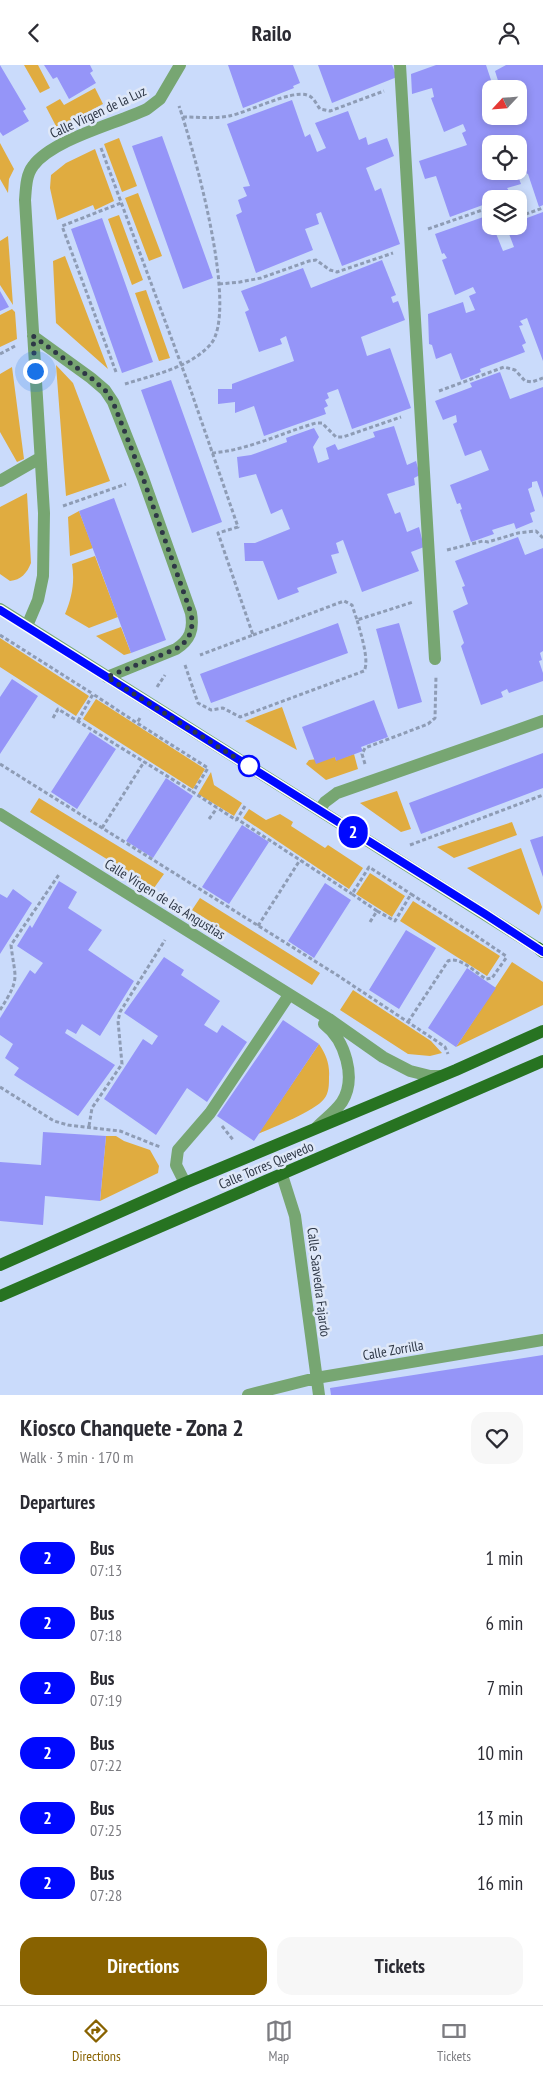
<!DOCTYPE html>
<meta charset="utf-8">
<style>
:root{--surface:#fff;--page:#f7f7f7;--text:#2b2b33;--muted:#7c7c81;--line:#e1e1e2;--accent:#886200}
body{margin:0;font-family:"PT Sans Narrow",sans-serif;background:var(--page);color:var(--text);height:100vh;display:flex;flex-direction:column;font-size:19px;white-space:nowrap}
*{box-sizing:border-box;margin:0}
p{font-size:16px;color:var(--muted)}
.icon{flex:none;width:28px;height:28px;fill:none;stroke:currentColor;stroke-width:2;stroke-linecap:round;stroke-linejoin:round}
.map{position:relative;height:1330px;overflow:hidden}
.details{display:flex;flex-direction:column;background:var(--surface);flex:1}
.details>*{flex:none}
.badge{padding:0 10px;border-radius:16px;font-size:18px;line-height:32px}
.needle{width:32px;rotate:244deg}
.tools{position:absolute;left:482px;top:15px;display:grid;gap:10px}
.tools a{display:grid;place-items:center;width:45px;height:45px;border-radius:10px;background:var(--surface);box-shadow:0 2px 8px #0003;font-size:25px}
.you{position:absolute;width:25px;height:25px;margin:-12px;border:4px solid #fff;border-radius:50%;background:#1a73e8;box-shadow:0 0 0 8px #1a73e833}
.map>.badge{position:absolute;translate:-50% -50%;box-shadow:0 0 0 2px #fff}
h2{padding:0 20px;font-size:19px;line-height:45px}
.round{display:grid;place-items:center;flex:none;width:52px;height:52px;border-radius:15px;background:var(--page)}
.head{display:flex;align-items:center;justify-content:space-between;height:85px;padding:0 20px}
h1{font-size:24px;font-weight:700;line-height:38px}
.button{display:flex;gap:10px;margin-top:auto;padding:10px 20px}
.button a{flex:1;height:58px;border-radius:15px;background:var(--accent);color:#fff;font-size:20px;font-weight:700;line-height:58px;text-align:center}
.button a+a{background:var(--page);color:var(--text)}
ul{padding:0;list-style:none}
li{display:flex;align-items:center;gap:15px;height:65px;padding:0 20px}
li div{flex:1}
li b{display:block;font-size:19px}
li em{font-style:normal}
li .badge{min-width:55px;font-weight:700;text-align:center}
header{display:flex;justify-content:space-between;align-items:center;height:65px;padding:0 20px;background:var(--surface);font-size:22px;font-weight:700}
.tabs{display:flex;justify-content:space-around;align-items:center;height:70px;border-top:1px solid var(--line);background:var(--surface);font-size:14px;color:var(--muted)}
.tabs a{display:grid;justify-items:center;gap:2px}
.tabs .on{color:var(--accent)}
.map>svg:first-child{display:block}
.green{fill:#e0ac40}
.building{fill:#9595f8}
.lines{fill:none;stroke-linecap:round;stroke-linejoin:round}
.path{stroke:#8e9cb5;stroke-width:3;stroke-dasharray:4 2.5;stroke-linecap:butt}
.minor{stroke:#77a672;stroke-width:12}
.major{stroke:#277321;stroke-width:12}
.line-casing{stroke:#fff;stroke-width:11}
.line{stroke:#0008ff;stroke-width:8}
.walk{stroke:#2e3746;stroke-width:5;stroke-dasharray:0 9}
.stop-dot{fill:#fff;stroke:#0008ff;stroke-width:2.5}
.labels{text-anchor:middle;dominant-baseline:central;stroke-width:5;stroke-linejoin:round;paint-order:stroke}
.street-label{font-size:14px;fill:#2e3746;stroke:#dfe8f8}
</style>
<header><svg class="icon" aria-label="back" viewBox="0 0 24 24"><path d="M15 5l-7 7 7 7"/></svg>Railo<svg class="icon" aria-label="person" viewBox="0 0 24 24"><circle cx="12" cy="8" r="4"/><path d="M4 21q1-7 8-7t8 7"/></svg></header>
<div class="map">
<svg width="543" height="1330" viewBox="0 0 543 1330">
<rect width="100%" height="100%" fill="#cadbfb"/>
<!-- green -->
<path class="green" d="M24,0H38L50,23L40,28Z
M95,23L103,39L57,63L46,42L60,34L64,40Z
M119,73L137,121L122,127L104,79Z
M0,78L14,104L9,114L8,128L0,114Z
M95,84L114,136L95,145L93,140L57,155L50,123L51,110L66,98Z
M138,128L162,191L149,196L125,133Z
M119,150L143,215L132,220L108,154Z
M8,171L13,240L0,220V176Z
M65,191L108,304L56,258L53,196Z
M146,225L170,293L159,296L135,228Z
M12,244L15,247L17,274L0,282V250Z
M56,300L73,318L110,416L66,431Z
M12,302L24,394L17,397L0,367V309Z
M27,428L31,498C27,508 21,515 10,516L0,509V442Z
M79,446L93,483L70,491L68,452Z
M95,491L118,552L89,563L65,549C72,533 75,516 72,499Z
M121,562L131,588L124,590L96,571Z
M0,573L89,631L76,651L0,602Z
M96,634L205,704L193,724L83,654Z
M282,642L297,685L245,656Z
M354,689L358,704L326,715L306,699L309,695L335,692L336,695Z
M211,707L214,720L242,738L234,751L198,729Z
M397,726L411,764L401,767L360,738Z
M39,733L164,809L154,823L30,747Z
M249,744L266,755L280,749L293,757L291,761L325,783L328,780L363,803L349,824L243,753Z
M512,757L517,770L454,793L437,782Z
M521,783L542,842L539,850L467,803Z
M370,808L405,831L392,852L356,829Z
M200,833L320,908L312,920L192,845Z
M413,836L500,891L487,911L400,856Z
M512,897L543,917V940L456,982Z
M353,925L431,976L442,988L430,991L408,989L340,945Z
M319,979C326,989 330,1000 329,1012C329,1020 329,1028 324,1034C315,1046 274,1062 258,1069Z
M106,1071H116L124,1076L150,1085L159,1101L158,1108L100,1136Z"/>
<!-- building -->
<path class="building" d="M0,0L26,44L23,46L29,56L3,71L0,67Z
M44,0H90L93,6L90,8L96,18L69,34L57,12L53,14Z
M228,0H293L300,18L293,21L294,23L243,43Z
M318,0H392L397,12L332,38Z
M436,0H486L494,24H491V51H519V24H495L500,22L495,6L506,0H543V140L539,142L528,109L523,107L519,95V79H491V106H516L521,119L507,123L509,126L498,131V134H491V137L450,152L436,111L425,114L419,96L467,80L462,68L466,66L463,59L444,67L431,33L434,32L432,23L412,29L411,9Z
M292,35L305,72L310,69L317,87L326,83L315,58L348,46L359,75L366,72L368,80L387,73L394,91L366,103L375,126L381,123L400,179L342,201L321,147L316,149L319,159L305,164L313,185L256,208L236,150L242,147L238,135L247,131L243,122L250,121L227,59Z
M162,71L213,213L183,224L132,81Z
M543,147V296L527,253L520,256L523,260L519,261L526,278L522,280L525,287L480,304L481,307L461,315L451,288L436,294L432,280L429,279L428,249L463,237L466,248L475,245L469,231L476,228L473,222L455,230L442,195L447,193L444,188L442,189L435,169L489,150L491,161H493L503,186L514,182L506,161H519V156Z
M102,153L153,297L122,308L71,164Z
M382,195L396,230L391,232L393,238L398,236L405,255L361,272L367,291L390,283L411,343L352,364L338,324L327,328L329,333L325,335L328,341L324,343L326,349L264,371L254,341L235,348V337L218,339V324H232V319L294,296L286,271L280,274L282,279L259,287L245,247L249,245L241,226L303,203L311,223Z
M0,226L9,242L0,246Z
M500,307L510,334L543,322V433L537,416L532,417V422L528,424L535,446L530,448L533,457L516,464L514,458L492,465L494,469L471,477L460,445L462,444L460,438L457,439L450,420L489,405L481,385L465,391L453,359L457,357L456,350L443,355L435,336L472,322L470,318Z
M171,315L222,457L192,468L141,325Z
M394,361L407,400L416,396L420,410L414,413L415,420L387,429L395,449L400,447L407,467L419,462L424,482L411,487L419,506L362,527L343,475L336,478L339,488L331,490L337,508L297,523L299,527L278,535L263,496H245L244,478H255L290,464L282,444L271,449L256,409L239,413L237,392L251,390L287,377L286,373L314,363L319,372L313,382L318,398L329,394L326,383L335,379L338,385L375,372L373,367Z
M114,433L166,575L131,588L79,446Z
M518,472L525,490L543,483V586L540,588L542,595L539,596L543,608V616L509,628L507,624L501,627L503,632L481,640L461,581L464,578L453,546L468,539L462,522L465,521L455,496Z
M338,558L348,588L211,638L200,609Z
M399,558L422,637L398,644L376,564Z
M12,614L38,631L0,689V632Z
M374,635L388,672L361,682L363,686L336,696L335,692L316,699L302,662Z
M90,667L116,684L77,744L51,727Z
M543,688V723L421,769L409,738Z
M166,713L193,731L153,793L126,776Z
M242,760L269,777L229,839L202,822Z
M543,771V812L530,775Z
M59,816L77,827L68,843L102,865L88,885L134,916L100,971L82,959L76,969L67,964L65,968L115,1000L78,1051L14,1010L19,1003L5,993L13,979L0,970V953L30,905L35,909L43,898L17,881L30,860L32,863Z
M325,818L351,835L314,893L288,876Z
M13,824L32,838L0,889V829L7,833Z
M406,865L436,883L399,944L369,925Z
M164,892L184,905L181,910L220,936L204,960L217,968L222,960L247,977L207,1037L187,1023L156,1070L104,1034L143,974L152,980L158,971L124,948Z
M467,903L496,923L456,982L428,963Z
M283,955L319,979L254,1076L217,1051Z
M43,1067L106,1071L100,1136L45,1131L43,1160L0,1156V1097L41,1100Z
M543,1290V1330H331L330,1323Z"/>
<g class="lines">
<!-- path -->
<path class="path" d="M183,52C198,52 214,54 229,51C249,47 290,25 307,30C314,32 316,39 320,44L330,46L384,26
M101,83L191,326L238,462L218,468L253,570L200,590
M519,147L526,149L543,143
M428,164L491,142
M219,219L240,217L261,213L309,196L316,195L330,205L337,207L393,188
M0,289L15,281
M116,307L62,161L121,138
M125,319C153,310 189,303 210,280C240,247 193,82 179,41
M439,326L504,302L515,305L525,316L532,317L543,313
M212,388C249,385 281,368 316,358H322L336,372H343L401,352
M63,441L126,419
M447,485L483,476L488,477L518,468L536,466L543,473
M0,570L93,629
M253,570L344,536L352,540L357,555L413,537
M185,600L198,638L211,645L223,643L240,652L364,606C370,596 360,566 357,555
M157,622L165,610
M53,653L58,644L193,727
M140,653L137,658L208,703L193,727L236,755L237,754
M78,656L93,629L137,658
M0,699L337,910L438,977L445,982L448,989
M365,699L362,689L365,683L428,659L435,653L436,611
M245,741L237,754L352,829
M209,754L217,743
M102,763L144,697
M410,780L543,730
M377,846L352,829L369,802L411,829
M370,857L377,846L395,856L411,829L472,868
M258,861L300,795
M0,945C21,912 15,915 11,880L60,808
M408,957L448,896C460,891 476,908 486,914L492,913L506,893V891L472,868L475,865
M0,1022L54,1056L68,1060L120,1066L160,1082
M89,1061L92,1043L122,999L118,956L120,947L165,875
M222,1061L234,1076"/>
<!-- minor -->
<path class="minor" d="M400,0L435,594
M33,271L91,313L105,325L113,337L143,413L191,548C194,565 190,575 176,584L107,612
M0,416L40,393
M0,544L538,883
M27,561L38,535L43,511L44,448L25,135C26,123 26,110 33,101C53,74 116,59 147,44L160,34L180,0
M319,745L325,737L337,728L543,656
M0,749L329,954L383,992L410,1006L430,1011H441
M317,1062C325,1054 335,1047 342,1037C357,1013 345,975 324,959
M282,1110L295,1151L319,1330
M185,1118L176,1100L178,1085L210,1048L289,930
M248,1330L316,1313L543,1275"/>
<!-- major -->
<path class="major" d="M538,883L543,887
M0,1200L185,1118L456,1005L543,966
M0,1231L543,996"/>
</g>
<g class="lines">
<!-- line casing -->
<g class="line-casing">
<path id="line" d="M0,545L485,849L543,887"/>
</g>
<!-- line -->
<use href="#line" class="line"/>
<!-- walk -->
<path class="walk" d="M35,306L33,271L91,313L105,325L113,337L143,413L191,548C194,565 190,575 176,584L107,612L252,703L249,701"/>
</g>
<!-- markers -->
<circle class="stop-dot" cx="249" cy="701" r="10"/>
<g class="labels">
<!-- street labels -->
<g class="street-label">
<text transform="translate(98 47) rotate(-25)">Calle Virgen de la Luz</text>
<text transform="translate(165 834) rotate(32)">Calle Virgen de las Angustias</text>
<text transform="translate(266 1100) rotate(-23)">Calle Torres Quevedo</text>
<text transform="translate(319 1217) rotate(83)">Calle Saavedra Fajardo</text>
<text transform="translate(393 1285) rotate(-10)">Calle Zorrilla</text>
</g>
</g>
</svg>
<div class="tools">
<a><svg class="needle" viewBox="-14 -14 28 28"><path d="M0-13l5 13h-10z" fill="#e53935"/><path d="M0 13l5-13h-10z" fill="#7c7c81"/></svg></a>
<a><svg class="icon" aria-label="locate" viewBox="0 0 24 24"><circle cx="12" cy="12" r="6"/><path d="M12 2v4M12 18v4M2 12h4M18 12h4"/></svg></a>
<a><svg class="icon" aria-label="layers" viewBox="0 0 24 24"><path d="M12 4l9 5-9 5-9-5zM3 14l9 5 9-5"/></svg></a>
</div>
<div class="you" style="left:35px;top:306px"></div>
<b class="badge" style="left:353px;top:767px;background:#0008ff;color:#fff">2</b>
</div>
<section class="details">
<div class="head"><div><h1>Kiosco Chanquete - Zona 2</h1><p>Walk · 3 min · 170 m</p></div><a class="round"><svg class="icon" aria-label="heart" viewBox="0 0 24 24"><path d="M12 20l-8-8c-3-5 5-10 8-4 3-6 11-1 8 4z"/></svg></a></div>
<h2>Departures</h2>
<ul>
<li><span class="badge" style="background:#0008ff;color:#fff">2</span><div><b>Bus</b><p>07:13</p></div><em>1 min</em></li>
<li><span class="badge" style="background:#0008ff;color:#fff">2</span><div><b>Bus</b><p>07:18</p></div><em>6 min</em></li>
<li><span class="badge" style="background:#0008ff;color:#fff">2</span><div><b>Bus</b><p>07:19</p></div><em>7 min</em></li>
<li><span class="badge" style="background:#0008ff;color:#fff">2</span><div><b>Bus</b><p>07:22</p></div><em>10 min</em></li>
<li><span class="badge" style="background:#0008ff;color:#fff">2</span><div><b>Bus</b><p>07:25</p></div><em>13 min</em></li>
<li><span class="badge" style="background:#0008ff;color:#fff">2</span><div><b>Bus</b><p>07:28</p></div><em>16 min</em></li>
</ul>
<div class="button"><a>Directions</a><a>Tickets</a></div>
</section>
<nav class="tabs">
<a class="on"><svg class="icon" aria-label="directions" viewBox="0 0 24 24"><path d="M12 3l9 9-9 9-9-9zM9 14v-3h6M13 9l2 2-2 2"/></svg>Directions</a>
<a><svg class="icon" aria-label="map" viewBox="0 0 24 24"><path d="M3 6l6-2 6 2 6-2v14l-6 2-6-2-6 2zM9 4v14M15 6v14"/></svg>Map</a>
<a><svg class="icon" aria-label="tickets" viewBox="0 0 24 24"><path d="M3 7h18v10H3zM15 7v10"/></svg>Tickets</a>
</nav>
